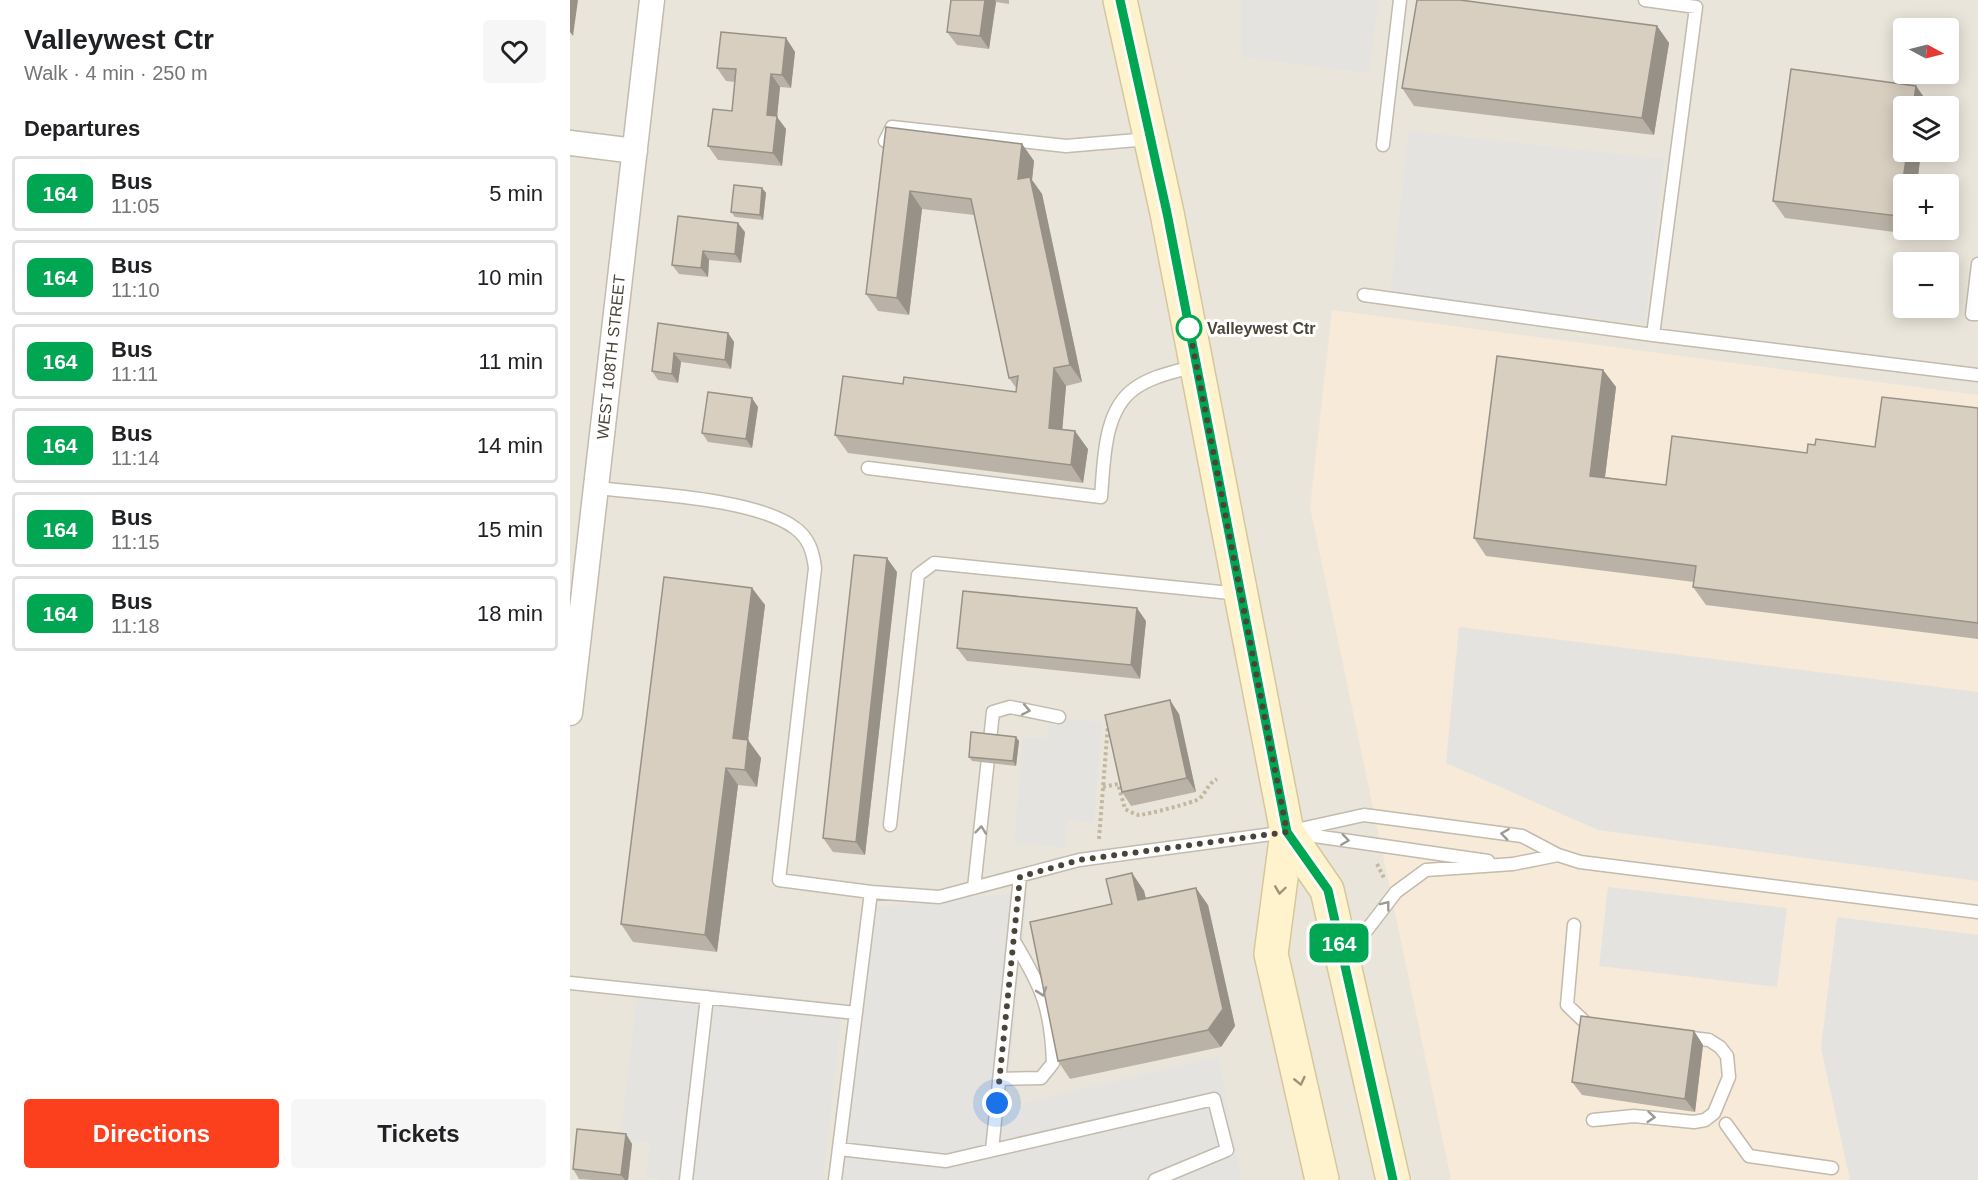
<!DOCTYPE html>
<meta charset="utf-8">
<style>
:root{--surface:#fff;--page:#f6f6f6;--text:#202124;--muted:#757577;--line:#e0e0e0;--accent:#fc3f1d}
body{margin:0;font-family:Arial,sans-serif;background:var(--page);color:var(--text);height:100vh;display:flex;flex-direction:column;font-size:22px;white-space:nowrap}
*{box-sizing:border-box;margin:0}
p{font-size:20px;color:var(--muted)}
.icon{flex:none;width:33px;height:33px;fill:none;stroke:currentColor;stroke-width:2;stroke-linecap:round;stroke-linejoin:round}
.map{position:relative;flex:1;overflow:hidden}
.panel{display:flex;flex-direction:column;background:var(--surface);width:570px}
.panel>*{flex:none}
.badge{padding:0 12px;border-radius:9px;font-size:21px;line-height:39px}
.needle{width:39px;rotate:97deg}
.tools{position:absolute;left:1323px;top:18px;display:grid;gap:12px}
.tools a{display:grid;place-items:center;width:66px;height:66px;border-radius:6px;background:var(--surface);box-shadow:0 3px 15px #0003;font-size:30px}
.you{position:absolute;width:30px;height:30px;margin:-15px;border:4px solid #fff;border-radius:50%;background:#1a73e8;box-shadow:0 0 0 9px #1a73e833}
.map>.badge{position:absolute;translate:-50% -50%;box-shadow:0 0 0 3px #fff}
h2{padding:0 24px;font-size:22px;line-height:54px}
.round{display:grid;place-items:center;flex:none;width:63px;height:63px;border-radius:6px;background:var(--page)}
.head{display:flex;align-items:center;justify-content:space-between;height:102px;padding:0 24px}
h1{font-size:28px;font-weight:600;line-height:45px}
.primary-button{display:flex;gap:12px;margin-top:auto;padding:12px 24px}
.primary-button a{flex:1;height:69px;border-radius:6px;background:var(--accent);color:#fff;font-size:24px;font-weight:600;line-height:69px;text-align:center}
.primary-button a+a{background:var(--page);color:var(--text)}
ul{padding:0;list-style:none}
li{display:flex;align-items:center;gap:18px;height:75px;margin:0 12px 9px;padding:0 12px;border:3px solid var(--line);border-radius:6px}
li div{flex:1}
li b{display:block;font-size:22px}
li em{font-style:normal}
li .badge{min-width:66px;font-weight:700;text-align:center}
main{display:flex;flex:1;min-height:0}
.map>svg:first-child{display:block}
.residential{fill:#eae5da;fill-rule:evenodd}
.commercial{fill:#f7ead8}
.parking{fill:#e5e3e0}
.lines{fill:none;stroke-linecap:round;stroke-linejoin:round}
.lane-casing{stroke:#c2bbae;stroke-width:15}
.street-casing{stroke:#c2bbae;stroke-width:27}
.secondary-casing{stroke:#d6c79b;stroke-width:36}
.path{stroke:#c4b79f;stroke-width:4;stroke-dasharray:3 3;stroke-linecap:butt}
.lane{stroke:#fff;stroke-width:12}
.street{stroke:#fff;stroke-width:24}
.secondary{stroke:#fff3cd;stroke-width:33}
.wall{fill:#bab2a6}
.shaded-wall{fill:#979187}
.building{fill:#d8cfc1;stroke:#979187;stroke-width:1.5}
.oneway{stroke:#9c9892}
.oneway2{stroke:#9c937c}
.line-casing{stroke:#fff;stroke-width:14}
.line{stroke:#00a651;stroke-width:9}
.walk{stroke:#4b4439;stroke-width:6;stroke-dasharray:0 10.8}
.stop-dot{fill:#fff;stroke:#00a651;stroke-width:3}
.labels{text-anchor:middle;dominant-baseline:central;stroke-width:6;stroke-linejoin:round;paint-order:stroke}
.stop-label{font-size:16px;font-weight:bold;fill:#4b4439;stroke:#fff;text-anchor:start}
.street-label{font-size:16px;fill:#4b4439;stroke:#fff}
</style>
<main>
<section class="panel">
<div class="head"><div><h1>Valleywest Ctr</h1><p>Walk · 4 min · 250 m</p></div><a class="round"><svg class="icon" aria-label="heart" viewBox="0 0 24 24"><path d="M12 20l-8-8c-3-5 5-10 8-4 3-6 11-1 8 4z"/></svg></a></div>
<h2>Departures</h2>
<ul>
<li><span class="badge" style="background:#00a651;color:#fff">164</span><div><b>Bus</b><p>11:05</p></div><em>5 min</em></li>
<li><span class="badge" style="background:#00a651;color:#fff">164</span><div><b>Bus</b><p>11:10</p></div><em>10 min</em></li>
<li><span class="badge" style="background:#00a651;color:#fff">164</span><div><b>Bus</b><p>11:11</p></div><em>11 min</em></li>
<li><span class="badge" style="background:#00a651;color:#fff">164</span><div><b>Bus</b><p>11:14</p></div><em>14 min</em></li>
<li><span class="badge" style="background:#00a651;color:#fff">164</span><div><b>Bus</b><p>11:15</p></div><em>15 min</em></li>
<li><span class="badge" style="background:#00a651;color:#fff">164</span><div><b>Bus</b><p>11:18</p></div><em>18 min</em></li>
</ul>
<div class="primary-button"><a>Directions</a><a>Tickets</a></div>
</section>
<div class="map">
<svg width="1408" height="1180" viewBox="0 0 1408 1180">
<rect width="100%" height="100%" fill="#f6f3ec"/>
<!-- residential -->
<path class="residential" d="M0,0H1408V1180H0ZM1334,28H1378V74H1334ZM1334,106H1378V152H1334ZM1334,184H1378V230H1334ZM1334,262H1378V308H1334Z"/>
<!-- commercial -->
<path class="commercial" d="M762,310L1408,395V1180H881L740,507Z"/>
<!-- parking -->
<path class="parking" d="M671,0H809L799,73L671,57Z
M839,131L1094,159L1075,324L820,294Z
M889,627L1408,692V881L1028,830L876,763Z
M479,717L532,722L524,822L497,820L495,848L444,843L453,737L477,739Z
M1038,887L1217,908L1207,987L1029,966Z
M458,892L436,1108L648,1056L672,1180H272L304,907Z
M1267,917L1408,935V1180H1280L1251,1048Z
M69,979L273,1004L253,1180H95L76,1177L80,1143L50,1139Z"/>
<g class="lines">
<!-- lane casing -->
<g class="lane-casing">
<path id="lane" d="M315,141L322,127L496,146L579,139
M813,145L830,0
M1408,264L1402,314H1408
M794,295L1083,335L1126,7L1075,0
M1083,335L1408,375
M298,468L531,497C534,463 533,411 564,389C581,376 605,372 625,366
M27,488C78,494 185,498 225,528C239,538 243,552 245,568L209,880L301,892
M320,825L348,575L364,563L670,594
M724,833L918,861
M404,888L423,712L440,707L489,717
M1004,925L997,1005L1017,1024L1022,1025
M781,962L793,935L826,892L856,870L943,864L988,855
M0,983L286,1013
M429,1079L471,1078L483,1063C481,1007 472,988 444,941
M1023,1120L1064,1116L1124,1122L1135,1120L1144,1113L1159,1077L1157,1056L1150,1047L1139,1040L1113,1037
M1156,1124L1179,1156L1262,1168
M269,1149L376,1161L644,1099L657,1150L585,1180
M422,1150L450,877
M116,1180L137,997
M265,1180L301,892L369,897L509,860L717,832L794,815L952,836L988,855L1010,862L1408,912"/>
</g>
<!-- street casing -->
<g class="street-casing">
<path id="street" d="M0,143L65,151
M0,713L82,0"/>
</g>
<!-- secondary casing -->
<g class="secondary-casing">
<path id="secondary" d="M550,0L597,213L717,832L701,954L752,1180
M717,832L757,890L823,1180"/>
</g>
<!-- path -->
<path class="path" d="M533,787L548,784L555,809C559,811 564,814 569,815C576,815 625,802 629,799C637,792 637,784 647,779
M529,839L538,724
M807,864L814,878"/>
<!-- lane -->
<use href="#lane" class="lane"/>
<!-- street -->
<use href="#street" class="street"/>
<!-- secondary -->
<use href="#secondary" class="secondary"/>
</g>
<!-- wall -->
<path class="wall" d="M381,0H439V4L426,2L419,49L387,45L377,32Z
M1087,26L1099,43L1084,135L844,106L832,88Z
M216,38L225,52L221,88L210,87L207,117L216,129L212,166L148,160L138,146L162,111L165,82L156,81L147,68Z
M1346,86L1358,103L1357,106H1334V152H1351L1347,184H1334V230H1341L1340,234L1215,218L1203,201Z
M316,127L452,144L464,161L462,180L472,194L512,382L496,386L492,430L518,449L513,483L278,453L265,435L446,392L447,389L439,378L404,215L352,209L339,315L308,311L296,294Z
M192,188L196,193L193,220L165,217L161,212Z
M175,232L171,263L139,260L138,277L109,274L102,265Z
M88,323L158,333L164,342L161,369L111,362L108,383L88,380L82,371Z
M1033,370L1046,387L1035,477L1096,485L1237,453L1245,445L1305,447L1408,408V639L1136,605L1123,587L1124,582L916,556L904,538Z
M188,407L182,448L138,442L132,433Z
M327,572L295,855L263,852L253,838Z
M182,588L195,605L178,740L191,758L187,787L168,785L147,952L63,942L51,924Z
M576,621L570,679L397,661L387,648Z
M609,714L626,792L561,806L552,792Z
M446,737L449,741L446,766L402,761L399,757Z
M562,873L574,891L576,898L638,905L665,1026L651,1047L500,1079L488,1061L542,904Z
M1124,1031L1133,1045L1125,1112L1012,1095L1002,1082Z
M56,1134L62,1144L58,1180H23L9,1179L3,1169Z"/>
<!-- shaded-wall -->
<path class="shaded-wall" d="M0,0H8L3,36L0,32Z
M415,0H425L426,2L419,49L410,36Z
M1087,26L1099,43L1084,135L1072,118Z
M216,38L225,52L221,88L212,75Z
M201,74L210,87L207,117L216,129L212,166L203,153L197,115Z
M1346,86L1358,103L1357,106H1343Z
M452,144L464,161L462,180L472,194L512,382L500,365L448,179Z
M1337,152H1351L1347,184H1334V224L1328,216Z
M192,188L196,193L193,220L190,215Z
M340,191L352,209L339,315L327,298Z
M168,223L175,232L171,263L165,254Z
M133,251L139,260L138,277L131,268Z
M158,333L164,342L161,369L155,360Z
M104,353L111,362L108,383L102,374Z
M484,368L496,386L491,445L479,428Z
M1033,370L1046,387L1033,493L1020,476Z
M182,398L188,407L182,448L176,439Z
M505,431L518,449L513,483L501,465Z
M317,558L327,572L295,855L286,842Z
M182,588L195,605L176,756L163,738Z
M567,608L576,621L570,679L561,665Z
M600,700L609,714L626,792L617,778Z
M446,737L449,741L446,766L443,761Z
M178,740L191,758L187,787L175,770Z
M156,768L168,785L147,952L135,935Z
M562,873L574,891L580,917L568,900Z
M626,888L638,905L665,1026L651,1047L638,1030Z
M1124,1031L1133,1045L1125,1112L1115,1099Z
M56,1134L62,1144L58,1180H55L51,1175Z"/>
<!-- building -->
<path class="building" d="M381,0H415L410,36L377,32Z
M847,0H890L1087,26L1072,118L832,88Z
M151,32L216,38L212,75L201,74L197,115L207,116L203,153L138,146L143,109L162,111L166,69L147,68Z
M1221,69L1346,86L1343,106H1334V152H1337L1328,216L1203,201Z
M316,127L452,144L448,179L460,177L500,365L484,368L479,428L505,431L501,465L265,435L273,376L333,384L334,377L446,392L448,376L439,378L401,199L340,191L327,298L296,294Z
M164,185L192,188L190,215L161,212Z
M108,216L168,223L165,254L133,251L131,268L102,265Z
M88,323L158,333L155,360L104,353L102,374L82,371Z
M927,356L1033,370L1020,476L1096,485L1102,436L1237,453L1238,444L1245,445L1246,439L1305,447L1312,397L1408,408V623L1123,587L1126,566L904,538Z
M138,392L182,398L176,439L132,433Z
M284,555L317,558L286,842L253,838Z
M94,577L182,588L163,738L178,740L175,770L156,768L135,935L51,924Z
M393,591L567,608L561,665L387,648Z
M600,700L617,778L552,792L535,715Z
M401,732L446,737L443,761L399,757Z
M562,873L568,900L626,888L653,1009L638,1030L488,1061L460,922L542,904L536,879Z
M1011,1016L1124,1031L1115,1099L1002,1082Z
M7,1129L56,1134L51,1175L3,1169Z"/>
<!-- one-way arrows -->
<defs><path id="oneway-chevron" d="M-2-3.5L2.5 0L-2 3.5" fill="none" stroke-width="1.6" stroke-linecap="round" stroke-linejoin="round" transform="scale(1.5)"/></defs>
<g class="oneway">
<use href="#oneway-chevron" transform="translate(456 710) rotate(11)"/>
<use href="#oneway-chevron" transform="translate(411 830) rotate(-84)"/>
<use href="#oneway-chevron" transform="translate(935 834) rotate(-172)"/>
<use href="#oneway-chevron" transform="translate(775 840) rotate(8)"/>
<use href="#oneway-chevron" transform="translate(816 905) rotate(-52)"/>
<use href="#oneway-chevron" transform="translate(472 992) rotate(71)"/>
<use href="#oneway-chevron" transform="translate(1081 1117) rotate(5)"/>
</g>
<g class="oneway2">
<use href="#oneway-chevron" transform="translate(710 890) rotate(98)"/>
<use href="#oneway-chevron" transform="translate(730 1081) rotate(77)"/>
</g>
<g class="lines">
<!-- line casing -->
<g class="line-casing">
<path id="line" d="M550,0L597,213L717,832L758,890L823,1180"/>
</g>
<!-- line -->
<use href="#line" class="line"/>
<!-- walk -->
<path class="walk" d="M427,1103L450,877L509,860L717,832L618,322L619,328"/>
</g>
<!-- markers -->
<circle class="stop-dot" cx="619" cy="328" r="12"/>
<g class="labels">
<!-- stop labels -->
<g class="stop-label">
<text x="637" y="328">Valleywest Ctr</text>
</g>
<!-- street labels -->
<g class="street-label">
<text transform="translate(41 357) rotate(-84)">WEST 108TH STREET</text>
</g>
</g>
</svg>
<div class="tools">
<a><svg class="needle" viewBox="-14 -14 28 28"><path d="M0-13l5 13h-10z" fill="#e53935"/><path d="M0 13l5-13h-10z" fill="#757577"/></svg></a>
<a><svg class="icon" aria-label="layers" viewBox="0 0 24 24"><path d="M12 4l9 5-9 5-9-5zM3 14l9 5 9-5"/></svg></a>
<a>+</a>
<a>−</a>
</div>
<div class="you" style="left:427px;top:1103px"></div>
<b class="badge" style="left:769px;top:943px;background:#00a651;color:#fff">164</b>
</div>
</main>
